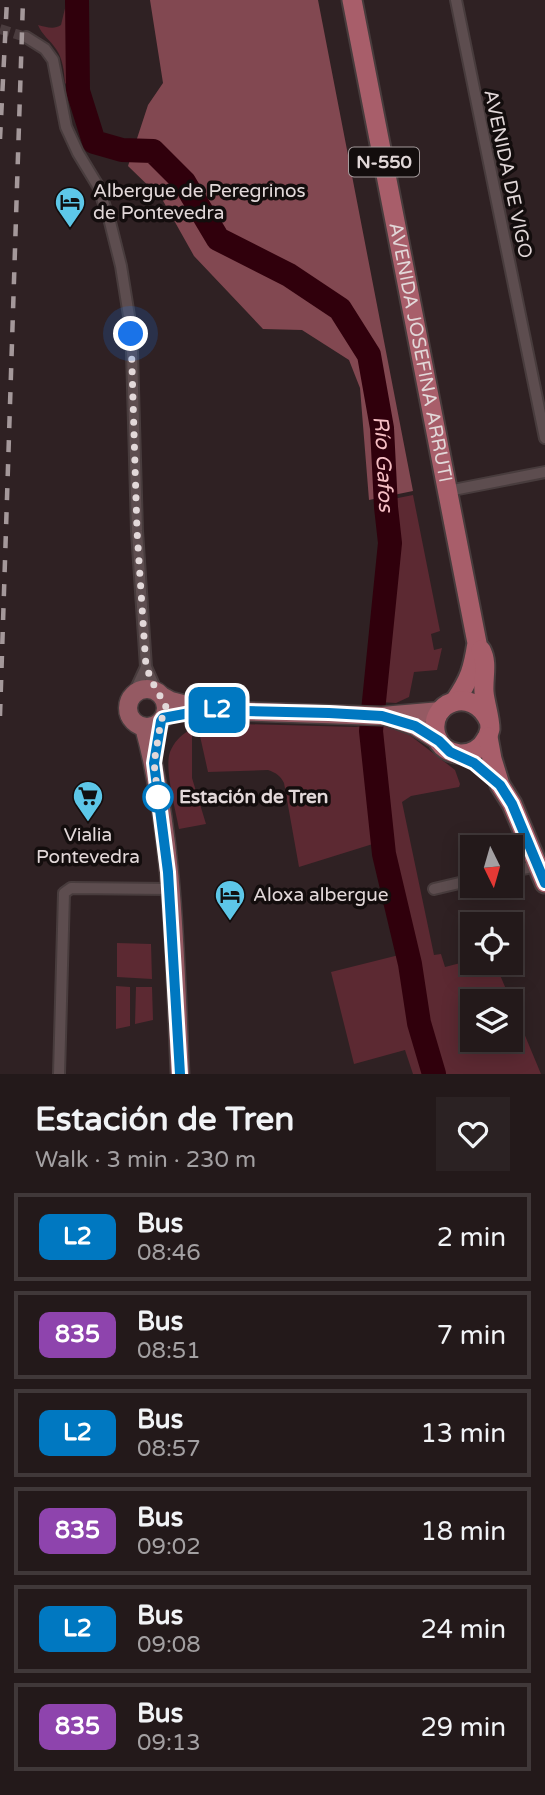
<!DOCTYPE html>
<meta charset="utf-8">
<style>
:root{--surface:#23191a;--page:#2b2223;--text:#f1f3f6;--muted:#a3a0a2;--line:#403839}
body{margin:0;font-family:"Varela Round",sans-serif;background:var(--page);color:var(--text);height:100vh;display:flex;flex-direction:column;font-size:26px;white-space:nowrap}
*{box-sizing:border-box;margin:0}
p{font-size:23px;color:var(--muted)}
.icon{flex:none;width:38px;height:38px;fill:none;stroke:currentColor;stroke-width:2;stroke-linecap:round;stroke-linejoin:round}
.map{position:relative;height:1074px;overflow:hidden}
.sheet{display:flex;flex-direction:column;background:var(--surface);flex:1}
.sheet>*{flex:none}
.badge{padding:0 14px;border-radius:10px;font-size:24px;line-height:46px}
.needle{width:46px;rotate:175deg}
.controls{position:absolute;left:460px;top:835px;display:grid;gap:14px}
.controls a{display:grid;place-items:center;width:63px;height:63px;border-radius:0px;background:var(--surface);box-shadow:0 4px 18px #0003,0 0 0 2px var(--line);font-size:35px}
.you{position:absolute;width:35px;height:35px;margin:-18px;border:5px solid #fff;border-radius:50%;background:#1a73e8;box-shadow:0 0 0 10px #1a73e833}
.map>.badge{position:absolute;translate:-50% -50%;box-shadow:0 0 0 4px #fff}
.round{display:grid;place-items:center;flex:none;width:74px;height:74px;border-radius:0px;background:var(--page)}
.summary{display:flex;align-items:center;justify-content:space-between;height:119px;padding:0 35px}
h1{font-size:33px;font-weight:700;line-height:52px}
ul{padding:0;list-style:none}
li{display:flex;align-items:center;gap:21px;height:88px;margin:0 14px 10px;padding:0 21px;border:4px solid var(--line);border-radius:0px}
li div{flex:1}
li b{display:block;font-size:26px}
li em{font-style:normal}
li .badge{min-width:77px;font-weight:700;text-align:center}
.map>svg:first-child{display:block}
.green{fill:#5c2932}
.forest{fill:#824851}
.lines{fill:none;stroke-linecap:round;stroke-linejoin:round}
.river{stroke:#30000c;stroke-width:24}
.minor-tunnel{stroke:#4a3c3e;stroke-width:10;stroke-dasharray:10 5;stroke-linecap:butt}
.minor-casing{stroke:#483c3d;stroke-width:14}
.primary-casing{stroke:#483c3d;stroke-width:21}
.trunk-casing{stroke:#483c3d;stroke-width:23}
.minor{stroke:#5d4d4f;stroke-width:10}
.primary{stroke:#955a63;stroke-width:18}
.trunk{stroke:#a85e6a;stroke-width:19}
.rail{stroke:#a4989a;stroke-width:4.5;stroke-dasharray:12 12;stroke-linecap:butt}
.line-casing{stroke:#fff;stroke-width:16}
.line{stroke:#0078c1;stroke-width:10}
.walk{stroke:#e2d8d9;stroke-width:7;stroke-dasharray:0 12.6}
.stop-dot{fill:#fff;stroke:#0078c1;stroke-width:3.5}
.labels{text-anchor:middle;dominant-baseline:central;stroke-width:7;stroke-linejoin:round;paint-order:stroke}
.shield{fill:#130d0d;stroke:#a49b9c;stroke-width:2}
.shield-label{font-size:18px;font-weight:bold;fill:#e2d8d9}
.street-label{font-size:19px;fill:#e2d8d9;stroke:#130d0d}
.poi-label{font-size:19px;fill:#e2d8d9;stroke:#130d0d;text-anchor:start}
.stop-label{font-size:19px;font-weight:bold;fill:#e2d8d9;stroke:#130d0d;text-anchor:start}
.water-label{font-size:21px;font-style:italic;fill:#f6bec4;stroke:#130d0d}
</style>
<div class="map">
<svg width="545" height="1074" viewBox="0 0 545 1074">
<rect width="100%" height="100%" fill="#2f2123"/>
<!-- green -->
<path class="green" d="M67,0H81L85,52L81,65L65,84C64,71 63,59 56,49C50,40 42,35 38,25C46,27 54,30 61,25Z
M413,495L440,631L431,634L434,650L442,648L437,670L414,672L409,697L396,703L379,702L394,551L388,500Z
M203,723L356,727L387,723L407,733L455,770L460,784L459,787L411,796L402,802L434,955L441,954L445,967L472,960V962L495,963L511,1001H472V1040H511V1002L541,1074H413L405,1050L354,1064L331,972L403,954L376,843L299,867L284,783C280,775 276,773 268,770L208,772L200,736L194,735L195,729Z
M188,731L192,734V778L206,824L179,829C176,811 164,768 170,752C174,742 180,736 188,731Z
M117,943L151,944L152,979L117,977Z
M116,986L130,987V1026L116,1029Z
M136,987H152L153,1020L135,1024Z"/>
<!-- forest -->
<path class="forest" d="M150,0H318L413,491L369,500L360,388L349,360L302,330L263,329L194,256L162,199L128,166L148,105L163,83Z"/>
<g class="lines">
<!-- river -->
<path class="river" id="s1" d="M77,0L78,91L94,142L122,150L153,151L184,182L218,239L289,275L340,309L369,355L382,428L386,507L390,543L371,731L384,854L410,964L419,1023L434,1074"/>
<!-- minor-tunnel -->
<path class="minor-tunnel" d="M0,29L26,37"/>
<!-- minor casing -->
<g class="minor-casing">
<path id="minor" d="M456,0L545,438
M26,37L45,49L53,60L66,127L78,153L98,186L110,222L121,266L129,316L132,352L137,531L146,667L157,692
M448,491L545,472
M134,693L146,667
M511,871L538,866
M434,889L472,880
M59,1074L64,893L71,888L170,889"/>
</g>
<!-- primary casing -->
<g class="primary-casing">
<path id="primary" d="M128 708a19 19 0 1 1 38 0a19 19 0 1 1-38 0Z
M162,696L171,701L206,710L382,716L441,711
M392,718L415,726L439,741
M144,727C174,836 175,961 180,1074"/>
</g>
<!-- trunk casing -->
<g class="trunk-casing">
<g id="trunk">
<path id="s2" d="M352,0L477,643C473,669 470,679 455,701"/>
<path d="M481,650C488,663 483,677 484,692C485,704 490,717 490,729C489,732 488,737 486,739C476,760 443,759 436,735C427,702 473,685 489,721"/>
<path d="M488,737L492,759L500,785L512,804L545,883"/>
</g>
</g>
<!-- minor -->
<use href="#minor" class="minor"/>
<!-- primary -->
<use href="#primary" class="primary"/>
<!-- trunk -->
<use href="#trunk" class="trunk"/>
<!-- rail -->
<path class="rail" d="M0,139L7,0
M0,716L23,0"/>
</g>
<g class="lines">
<!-- line casing -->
<g class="line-casing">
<path id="line" d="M180,1074L168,872L154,763L161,721L163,718L206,710L329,713L382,716L415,726L439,741L450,752L474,763L500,785L512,804L545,883"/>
</g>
<!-- line -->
<use href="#line" class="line"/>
<!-- walk -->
<path class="walk" d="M131,334L137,531L146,667L157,692L165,702L166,708L161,721L154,763L158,797"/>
</g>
<!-- icons -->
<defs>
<g id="hotel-pin" transform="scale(1.575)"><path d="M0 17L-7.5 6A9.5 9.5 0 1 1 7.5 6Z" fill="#5dc7e8" stroke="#130d0d"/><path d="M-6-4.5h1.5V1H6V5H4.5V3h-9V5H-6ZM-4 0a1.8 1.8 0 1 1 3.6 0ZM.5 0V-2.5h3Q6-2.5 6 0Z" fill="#111"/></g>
<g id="supermarket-pin" transform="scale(1.575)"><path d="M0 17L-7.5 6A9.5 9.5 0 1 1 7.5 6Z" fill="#5dc7e8" stroke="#130d0d"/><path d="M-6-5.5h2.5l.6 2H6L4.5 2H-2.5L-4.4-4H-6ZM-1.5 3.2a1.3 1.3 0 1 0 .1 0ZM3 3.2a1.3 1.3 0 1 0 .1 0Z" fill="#111"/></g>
</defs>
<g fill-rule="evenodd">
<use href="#hotel-pin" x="70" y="202"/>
<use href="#supermarket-pin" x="88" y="796"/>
<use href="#hotel-pin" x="230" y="895"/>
</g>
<!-- markers -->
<circle class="stop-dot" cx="158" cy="797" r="14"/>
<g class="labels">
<!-- shield labels -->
<rect class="shield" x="349" y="147.5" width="70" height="29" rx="5"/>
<g class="shield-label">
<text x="384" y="162">N-550</text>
</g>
<!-- street labels -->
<g class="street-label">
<text transform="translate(508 174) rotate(78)">AVENIDA DE VIGO</text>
<text stroke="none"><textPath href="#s2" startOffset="359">AVENIDA JOSEFINA ARRUTI</textPath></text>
</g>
<!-- poi labels -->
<g class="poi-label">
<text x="93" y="191">Albergue de Peregrinos<tspan x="93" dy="22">de Pontevedra</tspan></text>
<text x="88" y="835" text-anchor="middle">Vialia<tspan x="88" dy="22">Pontevedra</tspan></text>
<text x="253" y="895">Aloxa albergue</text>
</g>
<!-- stop labels -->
<g class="stop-label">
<text x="179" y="797">Estación de Tren</text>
</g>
<!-- water labels -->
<g class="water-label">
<text stroke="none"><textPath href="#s1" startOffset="620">Río Gafos</textPath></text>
</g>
</g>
</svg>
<div class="controls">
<a><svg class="needle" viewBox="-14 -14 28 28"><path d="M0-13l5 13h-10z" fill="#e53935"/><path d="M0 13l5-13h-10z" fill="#a3a0a2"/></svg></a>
<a><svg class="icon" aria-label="locate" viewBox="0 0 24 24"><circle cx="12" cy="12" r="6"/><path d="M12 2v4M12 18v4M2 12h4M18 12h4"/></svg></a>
<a><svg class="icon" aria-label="layers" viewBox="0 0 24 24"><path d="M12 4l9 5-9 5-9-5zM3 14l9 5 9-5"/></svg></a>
</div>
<div class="you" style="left:131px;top:334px"></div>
<b class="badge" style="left:217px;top:710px;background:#0078c1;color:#fff">L2</b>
</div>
<section class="sheet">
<div class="summary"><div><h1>Estación de Tren</h1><p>Walk · 3 min · 230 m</p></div><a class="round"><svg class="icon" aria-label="heart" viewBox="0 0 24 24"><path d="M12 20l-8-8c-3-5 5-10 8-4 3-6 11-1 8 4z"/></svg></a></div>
<ul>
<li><span class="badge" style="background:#0078c1;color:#fff">L2</span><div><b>Bus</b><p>08:46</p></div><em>2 min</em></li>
<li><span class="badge" style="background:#8e44ad;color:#fff">835</span><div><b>Bus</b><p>08:51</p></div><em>7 min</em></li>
<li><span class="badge" style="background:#0078c1;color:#fff">L2</span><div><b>Bus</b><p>08:57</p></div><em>13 min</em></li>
<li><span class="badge" style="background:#8e44ad;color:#fff">835</span><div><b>Bus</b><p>09:02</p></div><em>18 min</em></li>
<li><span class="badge" style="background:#0078c1;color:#fff">L2</span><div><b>Bus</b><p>09:08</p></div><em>24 min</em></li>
<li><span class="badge" style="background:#8e44ad;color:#fff">835</span><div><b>Bus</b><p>09:13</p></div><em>29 min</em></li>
</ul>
</section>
